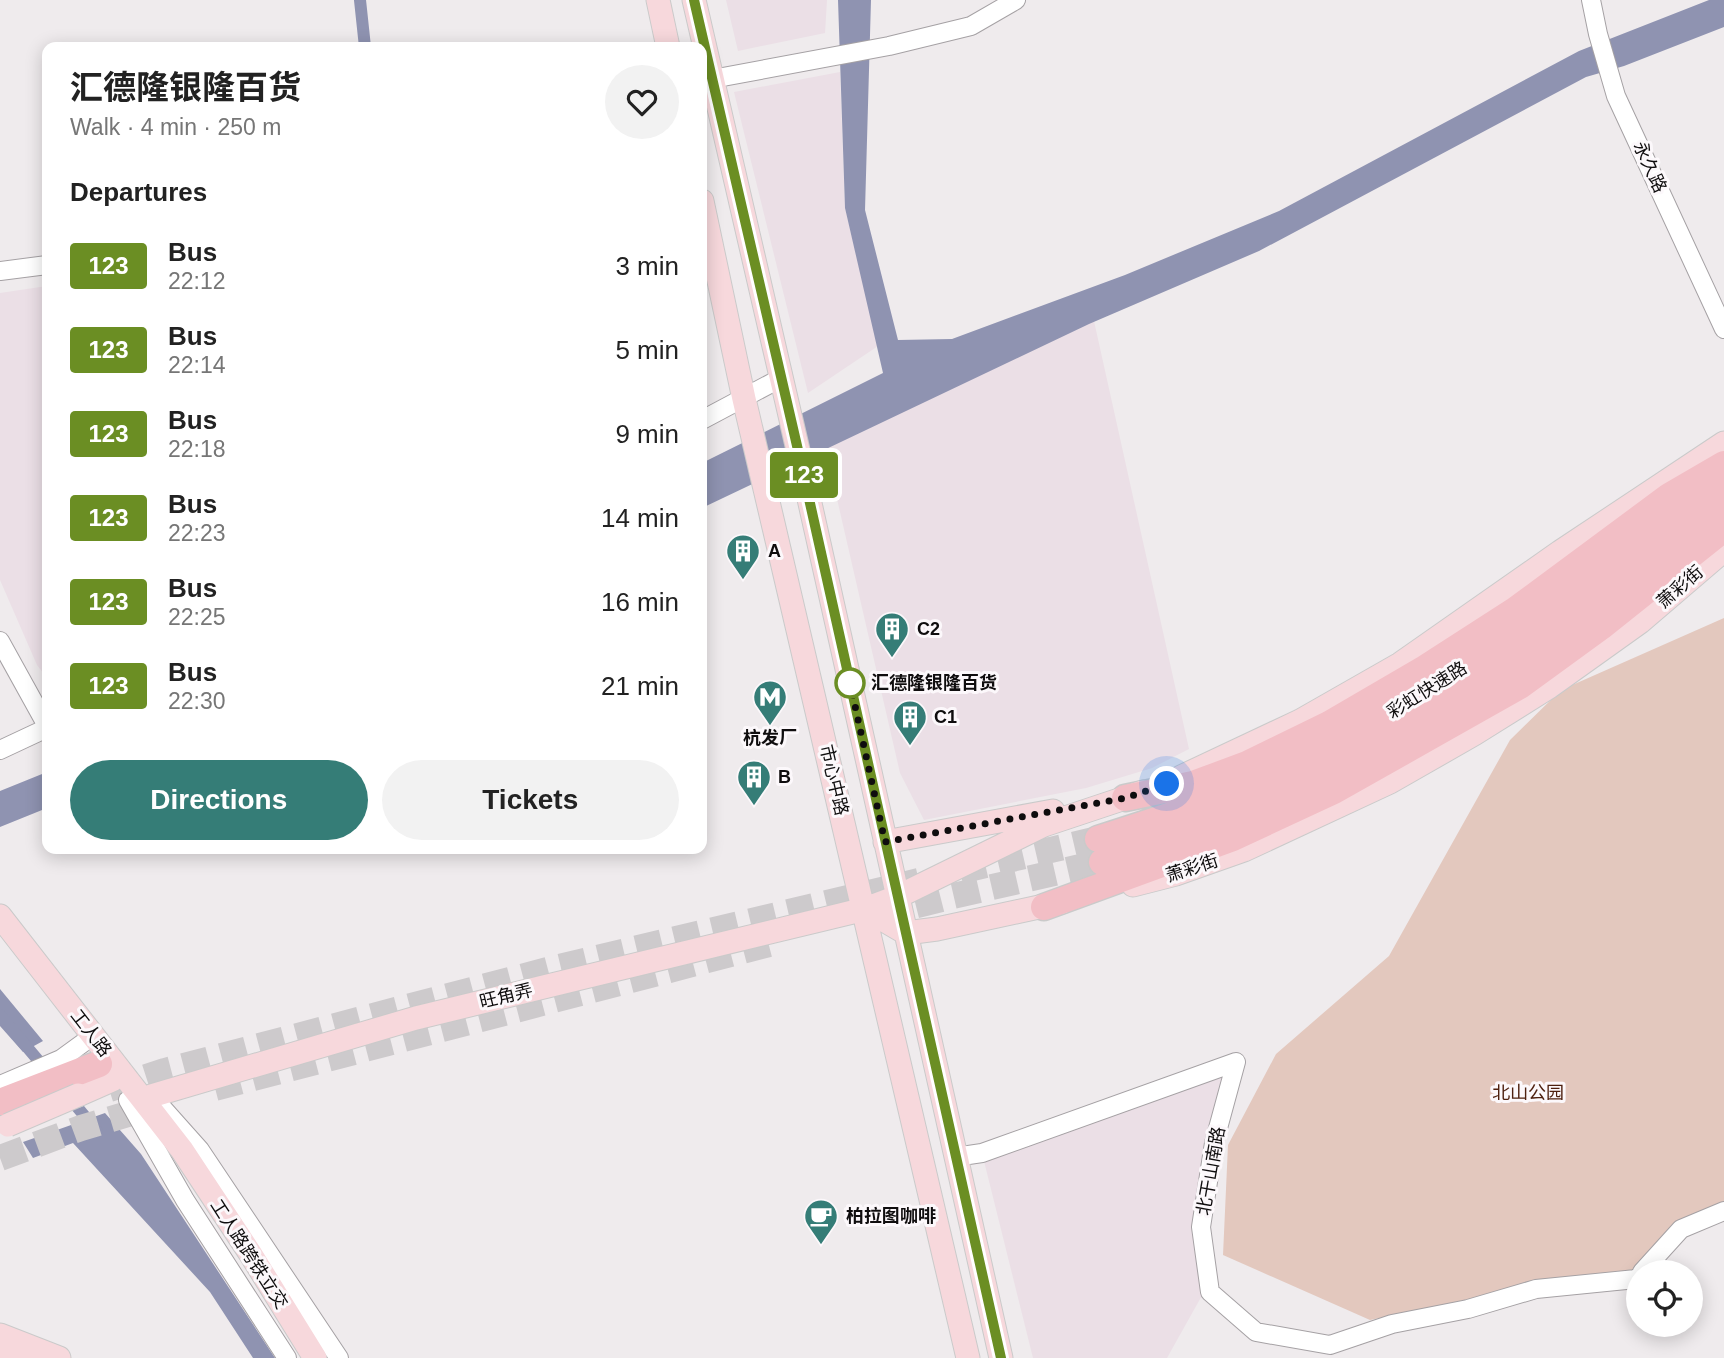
<!DOCTYPE html>
<meta charset="utf-8">
<style>
:root{--surface:#fff;--page:#f2f2f2;--text:#222;--muted:#767676;--accent:#357d77}
body{margin:0;font-family:Helvetica,"Noto Sans SC",sans-serif;background:var(--page);color:var(--text);height:100vh;display:flex;flex-direction:column;font-size:26px;white-space:nowrap}
*{box-sizing:border-box;margin:0}
p{font-size:23px;color:var(--muted)}
.icon{flex:none;width:38px;height:38px;fill:none;stroke:currentColor;stroke-width:2;stroke-linecap:round;stroke-linejoin:round}
.map{position:relative;flex:1;overflow:hidden}
.drawer{position:absolute;left:42px;top:42px;width:665px;height:812px;display:flex;flex-direction:column;background:var(--surface);border-radius:14px;box-shadow:0 4px 18px #0003}
.drawer>*{flex:none}
.badge{padding:0 14px;border-radius:5px;font-size:24px;line-height:46px}
.tools{position:absolute;left:1626px;top:1260px;display:grid;gap:14px}
.tools a{display:grid;place-items:center;width:77px;height:77px;border-radius:50%;background:var(--surface);box-shadow:0 4px 18px #0003;font-size:35px}
.you{position:absolute;width:35px;height:35px;margin:-18px;border:5px solid #fff;border-radius:50%;background:#1a73e8;box-shadow:0 0 0 10px #1a73e833}
.map>.badge{position:absolute;translate:-50% -50%;box-shadow:0 0 0 4px #fff}
h2{padding:0 28px;font-size:26px;line-height:63px}
.round{display:grid;place-items:center;flex:none;width:74px;height:74px;border-radius:37px;background:var(--page)}
.summary{display:flex;align-items:center;justify-content:space-between;height:119px;padding:0 28px}
h1{font-size:33px;font-weight:700;line-height:52px}
.action{display:flex;gap:14px;margin-top:auto;padding:14px 28px}
.action a{flex:1;height:80px;border-radius:42px;background:var(--accent);color:#fff;font-size:28px;font-weight:700;line-height:80px;text-align:center}
.action a+a{background:var(--page);color:var(--text)}
ul{padding:0;list-style:none}
li{display:flex;align-items:center;gap:21px;height:84px;padding:0 28px}
li div{flex:1}
li b{display:block;font-size:26px}
li em{font-style:normal}
li .badge{min-width:77px;font-weight:700;text-align:center}
.map>svg:first-child{display:block}
.built{fill:#ebdfe6}
.green{fill:#e3c8be}
.water{fill:#8f93b1}
.lines{fill:none;stroke-linecap:round;stroke-linejoin:round}
.canal{stroke:#8f93b1;stroke-width:12}
.highway-tunnel{stroke:#cdcacc;stroke-width:26;stroke-dasharray:26 13;stroke-linecap:butt}
.minor-casing{stroke:#a5a1a4;stroke-width:20}
.major-casing{stroke:#cacaca;stroke-width:25}
.highway-casing{stroke:#cacaca;stroke-width:29}
.minor{stroke:#fff;stroke-width:18}
.major{stroke:#f7d8dc;stroke-width:23}
.highway{stroke:#f2bec5;stroke-width:26}
.major-bridge-casing{stroke:#cacaca;stroke-width:25;stroke-linecap:butt}
.major-bridge{stroke:#f7d8dc;stroke-width:23}
.line-casing{stroke:#fff;stroke-width:16}
.line{stroke:#6b8e23;stroke-width:10}
.walk{stroke:#0f0d0e;stroke-width:7;stroke-dasharray:0 12.6}
.stop-dot{fill:#fff;stroke:#6b8e23;stroke-width:3.5}
.labels{text-anchor:middle;dominant-baseline:central;stroke-width:6;stroke-linejoin:round;paint-order:stroke}
.street-label{font-size:18px;fill:#0f0d0e;stroke:#fcf8fb}
.poi-label{font-size:18px;font-weight:bold;fill:#0f0d0e;stroke:#fcf8fb;text-anchor:start}
.stop-label{font-size:18px;font-weight:bold;fill:#0f0d0e;stroke:#fcf8fb;text-anchor:start}
.park-label{font-size:18px;fill:#4e200f;stroke:#fcf8fb}
</style>
<div class="map">
<svg width="1724" height="1358" viewBox="0 0 1724 1358">
<rect width="100%" height="100%" fill="#efebed"/>
<!-- built -->
<path class="built" d="M726,0H827L825,33L738,51Z
M840,72L845,208L878,346L808,393L734,92Z
M47,286V678L37,665L0,580V293Z
M1092,312L1189,749L1152,768L1086,788L924,820L900,773L823,438Z
M1236,1062L1201,1227L1209,1283L1167,1358H1033L982,1153Z"/>
<!-- green -->
<path class="green" d="M1724,618V1211L1681,1229L1642,1272L1493,1294L1370,1320L1223,1255L1228,1145L1276,1054L1389,956L1510,740L1561,690Z"/>
<!-- water -->
<path class="water" d="M838,0H871L865,210L898,340L952,339L1125,275L1279,211L1579,51L1709,0H1724V27L1624,66L1586,77L1259,251L1089,324L702,508V463L883,373L845,208Z
M47,772V808L0,827V791Z
M0,989L43,1041L23,1052L0,1026Z
M105,1113L141,1154L275,1358H253L210,1292L73,1143L33,1158L23,1142Z"/>
<g class="lines">
<!-- canal -->
<path class="canal" d="M360,0L365,47
M0,1015L48,1072
M68,1096L97,1131"/>
<!-- highway-tunnel -->
<path class="highway-tunnel" d="M960,871L1098,839
M878,915L953,896L1102,862
M215,1088L777,942
M109,1089L165,1071L555,968L919,881
M0,1158L81,1128L161,1104"/>
<!-- minor casing -->
<g class="minor-casing">
<path id="minor" d="M1591,0L1598,34L1616,96L1724,329
M712,79L889,46L971,26L1016,0
M0,271L47,265
M702,420L781,378
M0,641L47,726
M0,750L47,728
M0,1085L61,1059L83,1043
M128,1100L185,1200L287,1358
M159,1104L200,1150L339,1358
M955,1157L982,1153L1236,1062L1214,1143L1201,1227L1210,1292L1256,1332L1330,1345L1392,1324L1468,1309L1536,1289L1636,1279L1638,1277
M1642,1272L1681,1229L1724,1211"/>
</g>
<!-- major casing -->
<g class="major-casing">
<path id="major" d="M658,0L668,47
M694,0L801,463L1001,1358
M702,201L744,399L968,1358
M1181,777L1300,721L1400,664L1560,552L1724,443
M885,842L1053,811
M1133,885L1176,874L1244,850L1390,782L1474,734L1549,687L1640,622L1724,550
M865,909L906,933L937,929L1062,902
M0,916L182,1150L250,1253L315,1358
M78,1095L112,1080
M151,1096L416,1018L865,909L897,897L1044,825L1143,792
M0,1335L59,1358
M0,1351L18,1358"/>
</g>
<!-- highway casing -->
<g class="highway-casing">
<path id="highway" d="M1125,798L1193,784L1247,764L1329,724L1425,668L1515,610L1669,496L1724,464
M1098,839C1167,817 1235,795 1300,762C1452,686 1587,582 1724,483
M1102,862L1201,829L1308,783L1367,752L1475,689L1724,510
M1044,907L1233,838L1334,791L1435,734L1520,686L1601,627L1724,529
M0,1102L99,1064"/>
</g>
<!-- minor -->
<use href="#minor" class="minor"/>
<!-- major -->
<use href="#major" class="major"/>
<!-- highway -->
<use href="#highway" class="highway"/>
<!-- major-bridge casing -->
<g class="major-bridge-casing">
<path id="major-bridge" d="M8,1125L78,1095"/>
</g>
<!-- major-bridge -->
<use href="#major-bridge" class="major-bridge"/>
</g>
<g class="lines">
<!-- line casing -->
<g class="line-casing">
<path id="line" d="M694,0L801,463L1001,1358"/>
</g>
<!-- line -->
<use href="#line" class="line"/>
<!-- walk -->
<path class="walk" d="M850,683L885,842L1125,798L1167,784"/>
</g>
<!-- icons -->
<defs>
<g id="building-pin" transform="scale(1.75)"><path d="M0 17L-7.5 6A9.5 9.5 0 1 1 7.5 6Z" fill="#357d77" stroke="#fcf8fb"/><path d="M-4-6H4V6H1V3H-1V6H-4ZM-2.5-4.3h1.7v1.8h-1.7ZM.8-4.3h1.7v1.8H.8ZM-2.5-1h1.7V.8h-1.7ZM.8-1h1.7V.8H.8Z" fill="#fff"/></g>
<g id="metro-pin" transform="scale(1.75)"><path d="M0 17L-7.5 6A9.5 9.5 0 1 1 7.5 6Z" fill="#357d77" stroke="#fcf8fb"/><path d="M-5.5 5V-5H-3L0 0L3-5H5.5V5H3V-.5L0 4L-3-.5V5Z" fill="#fff"/></g>
<g id="cafe-pin" transform="scale(1.75)"><path d="M0 17L-7.5 6A9.5 9.5 0 1 1 7.5 6Z" fill="#357d77" stroke="#fcf8fb"/><path d="M-5.5-4.5H6V0H3Q3 3.5 0 3.5H-2.5Q-5.5 3.5-5.5 0ZM3-3.2v2h1.7v-2ZM-6 4.5H4V6H-6Z" fill="#fff"/></g>
</defs>
<g fill-rule="evenodd">
<use href="#building-pin" x="743" y="551"/>
<use href="#building-pin" x="892" y="629"/>
<use href="#metro-pin" x="770" y="697"/>
<use href="#building-pin" x="910" y="717"/>
<use href="#building-pin" x="754" y="777"/>
<use href="#cafe-pin" x="821" y="1216"/>
</g>
<!-- markers -->
<circle class="stop-dot" cx="850" cy="683" r="14"/>
<g class="labels">
<!-- street labels -->
<g class="street-label">
<text transform="translate(1650 167) rotate(65)">永久路</text>
<text transform="translate(1680 587) rotate(-41)">萧彩街</text>
<text transform="translate(1427 690) rotate(-32)">彩虹快速路</text>
<text transform="translate(834 780) rotate(77)">市心中路</text>
<text transform="translate(1192 868) rotate(-18)">萧彩街</text>
<text transform="translate(506 996) rotate(-14)">旺角弄</text>
<text transform="translate(91 1033) rotate(52)">工人路</text>
<text transform="translate(1211 1171) rotate(-80)">北干山南路</text>
<text transform="translate(249 1254) rotate(57)">工人路跨铁立交</text>
</g>
<!-- poi labels -->
<g class="poi-label">
<text x="768" y="551">A</text>
<text x="917" y="629">C2</text>
<text x="934" y="717">C1</text>
<text x="770" y="738" text-anchor="middle">杭发厂</text>
<text x="778" y="777">B</text>
<text x="846" y="1216">柏拉图咖啡</text>
</g>
<!-- stop labels -->
<g class="stop-label">
<text x="871" y="683">汇德隆银隆百货</text>
</g>
<!-- park labels -->
<g class="park-label">
<text x="1528" y="1093">北山公园</text>
</g>
</g>
</svg>
<div class="tools">
<a><svg class="icon" aria-label="locate" viewBox="0 0 24 24"><circle cx="12" cy="12" r="6"/><path d="M12 2v4M12 18v4M2 12h4M18 12h4"/></svg></a>
</div>
<div class="you" style="left:1167px;top:784px"></div>
<b class="badge" style="left:804px;top:475px;background:#6b8e23;color:#fff">123</b>
<section class="drawer">
<div class="summary"><div><h1>汇德隆银隆百货</h1><p>Walk · 4 min · 250 m</p></div><a class="round"><svg class="icon" aria-label="heart" viewBox="0 0 24 24"><path d="M12 20l-8-8c-3-5 5-10 8-4 3-6 11-1 8 4z"/></svg></a></div>
<h2>Departures</h2>
<ul>
<li><span class="badge" style="background:#6b8e23;color:#fff">123</span><div><b>Bus</b><p>22:12</p></div><em>3 min</em></li>
<li><span class="badge" style="background:#6b8e23;color:#fff">123</span><div><b>Bus</b><p>22:14</p></div><em>5 min</em></li>
<li><span class="badge" style="background:#6b8e23;color:#fff">123</span><div><b>Bus</b><p>22:18</p></div><em>9 min</em></li>
<li><span class="badge" style="background:#6b8e23;color:#fff">123</span><div><b>Bus</b><p>22:23</p></div><em>14 min</em></li>
<li><span class="badge" style="background:#6b8e23;color:#fff">123</span><div><b>Bus</b><p>22:25</p></div><em>16 min</em></li>
<li><span class="badge" style="background:#6b8e23;color:#fff">123</span><div><b>Bus</b><p>22:30</p></div><em>21 min</em></li>
</ul>
<div class="action"><a>Directions</a><a>Tickets</a></div>
</section>
</div>
